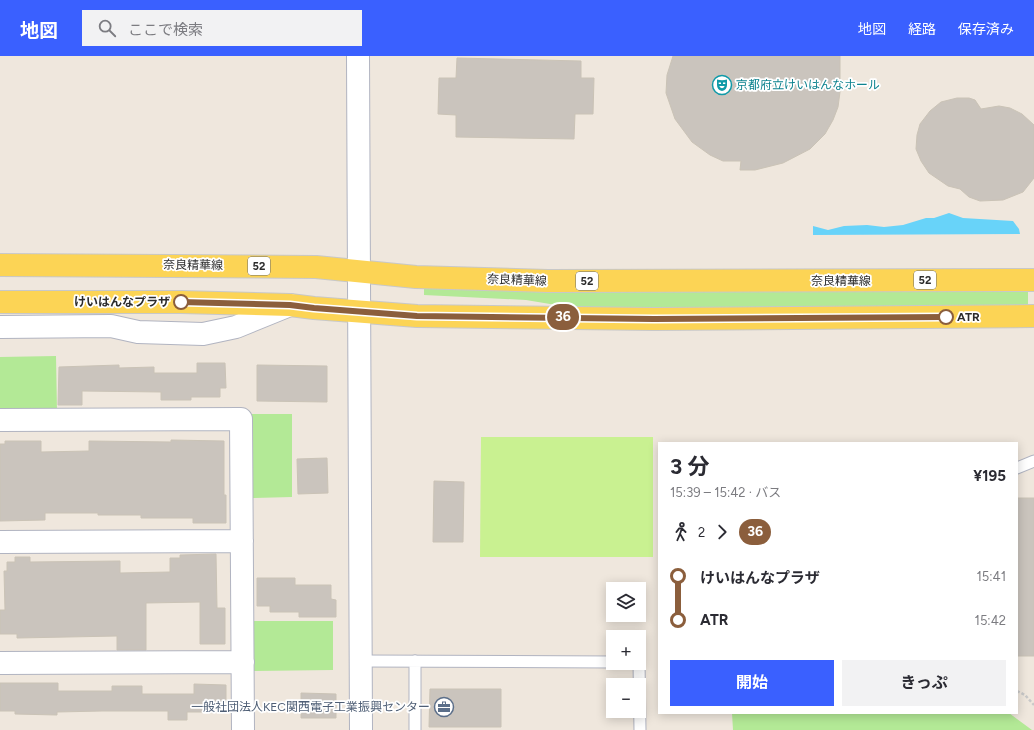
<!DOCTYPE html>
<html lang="ja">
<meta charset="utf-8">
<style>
:root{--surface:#fff;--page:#f2f2f3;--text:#2b2b33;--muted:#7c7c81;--accent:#3a60ff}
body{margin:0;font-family:Figtree,"Noto Sans JP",sans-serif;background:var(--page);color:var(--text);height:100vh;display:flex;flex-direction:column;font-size:15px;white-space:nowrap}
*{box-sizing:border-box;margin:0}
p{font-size:13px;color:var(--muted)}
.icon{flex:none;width:22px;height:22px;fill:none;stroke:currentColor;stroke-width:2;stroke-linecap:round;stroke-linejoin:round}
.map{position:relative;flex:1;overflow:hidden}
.panel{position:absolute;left:658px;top:386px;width:360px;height:272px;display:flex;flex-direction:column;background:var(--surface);border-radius:0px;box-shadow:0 2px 10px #0003}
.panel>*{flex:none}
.badge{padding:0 8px;border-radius:13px;font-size:14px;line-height:26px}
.fabs{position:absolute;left:606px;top:526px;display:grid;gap:8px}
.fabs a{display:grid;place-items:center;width:40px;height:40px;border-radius:0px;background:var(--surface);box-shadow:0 2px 10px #0003;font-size:20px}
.map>.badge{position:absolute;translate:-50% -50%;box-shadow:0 0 0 2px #fff}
.legs{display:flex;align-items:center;gap:6px;height:44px;padding:0 12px;font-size:13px}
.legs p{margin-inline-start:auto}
.head{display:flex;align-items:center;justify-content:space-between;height:68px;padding:0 12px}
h1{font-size:22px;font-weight:700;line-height:30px}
.button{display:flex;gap:8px;margin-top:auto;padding:8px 12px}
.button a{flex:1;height:46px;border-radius:0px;background:var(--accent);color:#fff;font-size:16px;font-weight:700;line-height:46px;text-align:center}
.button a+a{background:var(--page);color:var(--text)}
ul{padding:0 12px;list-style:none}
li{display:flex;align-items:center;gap:14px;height:44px;font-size:15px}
li i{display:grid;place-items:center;width:6px;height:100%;margin:0 5px;background:currentColor}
li i::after{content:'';width:10px;height:10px;margin:-5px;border:3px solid;border-radius:50%;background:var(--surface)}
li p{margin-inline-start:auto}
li:first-child i{background:linear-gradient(#0000 50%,currentColor 0)}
li:last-child i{background:linear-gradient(currentColor 50%,#0000 0)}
header{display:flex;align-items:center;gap:24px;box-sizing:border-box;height:56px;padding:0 20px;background:var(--accent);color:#fff}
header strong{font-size:19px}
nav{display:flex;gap:22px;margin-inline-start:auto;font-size:14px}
.search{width:280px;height:36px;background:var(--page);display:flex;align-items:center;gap:10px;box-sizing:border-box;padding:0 14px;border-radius:0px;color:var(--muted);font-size:15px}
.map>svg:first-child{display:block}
.green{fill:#b3e996}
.pitch{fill:#c9f191}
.water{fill:#68d3f9}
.building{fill:#cac4bd;stroke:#cac3b6}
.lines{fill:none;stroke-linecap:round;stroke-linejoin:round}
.service-casing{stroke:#b1b4c1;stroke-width:13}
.minor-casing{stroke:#b1b4c1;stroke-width:24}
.tertiary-casing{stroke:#b1b4c1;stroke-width:24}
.primary-casing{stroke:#c8c8c8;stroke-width:24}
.path{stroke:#c8c8c8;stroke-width:2.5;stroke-dasharray:3 2;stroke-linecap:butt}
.service{stroke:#fff;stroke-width:11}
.minor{stroke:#fff;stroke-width:22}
.tertiary{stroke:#fff;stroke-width:22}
.primary{stroke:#fcd455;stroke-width:22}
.line-1-casing{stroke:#fff;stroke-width:9}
.line-1{stroke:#8b5e3c;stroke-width:6}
.stop-1-dot{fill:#fff;stroke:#8b5e3c;stroke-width:2}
.labels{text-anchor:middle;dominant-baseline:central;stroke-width:3.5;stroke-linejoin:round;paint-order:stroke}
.shield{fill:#fff;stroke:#6b6b6b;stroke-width:1}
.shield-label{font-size:11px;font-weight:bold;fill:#2c2c2c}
.culture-label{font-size:12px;fill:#0d838f;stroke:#fff;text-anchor:start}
.street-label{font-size:12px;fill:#2c2c2c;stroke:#fff}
.stop-label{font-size:12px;font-weight:bold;fill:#2c2c2c;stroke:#fff;text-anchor:end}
.service-label{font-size:12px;fill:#4e5e75;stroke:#fff;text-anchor:end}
</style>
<header>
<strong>地図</strong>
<div class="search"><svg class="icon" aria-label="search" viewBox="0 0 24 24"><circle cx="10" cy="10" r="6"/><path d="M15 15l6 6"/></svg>ここで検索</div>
<nav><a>地図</a><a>経路</a><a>保存済み</a></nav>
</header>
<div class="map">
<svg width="1034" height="674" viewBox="0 0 1034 674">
<rect width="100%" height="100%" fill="#efe7dd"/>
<!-- green -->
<path class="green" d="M424,229L544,236L1028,235V251L574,252L526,244L424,239Z
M56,300L57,356L0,355V301Z
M252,358H292V441L253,442Z
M253,565H333V614L253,615Z
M732,657H1009L1032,674H733Z"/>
<!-- pitch -->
<path class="pitch" d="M481,381H653V501H480Z"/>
<!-- water -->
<path class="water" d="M949,157L963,162L1013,165L1019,173L1020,178L813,179V170L828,174L844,170L867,169L884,171L903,169L926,162H934Z"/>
<!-- building -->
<path class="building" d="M673,0H840V36L838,51L833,64L825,78L810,93L783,107L755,114H740L741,105H723L710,99L692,86L675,63L666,37L667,19Z
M457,2L581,5V22H594L593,58H575L574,83L456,81V59L438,58L439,22H456Z
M957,42H969L975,44L981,53L999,50L1010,52L1022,58L1034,69V122L1023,136L1003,144L980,145L969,141L960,133L948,130L929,117L921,105L916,93L917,79L920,68L930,55L941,46Z
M197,307H225L226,332H220V341H191V344H161V336L82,335V349H58L59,311L119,309V312L154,311V317H197Z
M257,309L327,310V346L257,345Z
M171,384L224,385V439H226V467H193V462H141V459H98V457H45V464L0,465V388H5V385H41V396L89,395V385L171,386Z
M327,402L328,437L298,438L297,403Z
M434,425L464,426L463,486H433Z
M1017,442H1034V600H1017Z
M216,498L217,552H225V588H200V546L146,547V594H117V580L17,582V578H0V554H5L4,515H7V506H15V501H30V506L120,505V517L170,516V502H180V499Z
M257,522H295V529H331V543L336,544V561H299V556H270V550H257Z
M0,627H58V635H112V630H142V638H194V628L226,629V656H187V664H168V655H102L57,656V659L15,658V655H0Z
M430,633H501V671H429Z
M301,637L336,638V662H301Z"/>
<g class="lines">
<!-- service casing -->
<g class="service-casing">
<path id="service" d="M1017,412L1034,405
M361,605L613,606
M415,605V674
M639,606L640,674"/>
</g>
<!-- minor casing -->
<g class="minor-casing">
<path id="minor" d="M0,271L111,270L138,276L203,278L236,271L290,249
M0,364L241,363L243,674
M0,486L242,485
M0,607L243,606"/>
</g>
<!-- tertiary casing -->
<g class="tertiary-casing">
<path id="tertiary" d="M358,0L361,674"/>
</g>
<!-- primary casing -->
<g class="primary-casing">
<path id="primary" d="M0,209L316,211L416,221L548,225L1034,224
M0,246H181L290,249L314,252L417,260L654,263L1034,260"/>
</g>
<!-- path -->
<path class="path" d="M1017,635L1025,639L1034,649"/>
<!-- service -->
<use href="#service" class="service"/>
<!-- minor -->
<use href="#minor" class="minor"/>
<!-- tertiary -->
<use href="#tertiary" class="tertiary"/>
<!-- primary -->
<use href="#primary" class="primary"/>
</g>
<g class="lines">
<!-- line-1 casing -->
<g class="line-1-casing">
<path id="line-1" d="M181,246L290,249L314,252L417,260L654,263L946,261"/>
</g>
<!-- line-1 -->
<use href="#line-1" class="line-1"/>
</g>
<!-- icons -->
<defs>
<g id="theatre-ring" transform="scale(1)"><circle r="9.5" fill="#fff" stroke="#0f9aa8" stroke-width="1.5"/><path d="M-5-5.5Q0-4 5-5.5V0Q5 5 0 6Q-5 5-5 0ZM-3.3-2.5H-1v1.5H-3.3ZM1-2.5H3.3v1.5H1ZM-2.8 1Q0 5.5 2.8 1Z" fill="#0f9aa8"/></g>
<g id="office-ring" transform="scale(1)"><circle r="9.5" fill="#fff" stroke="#5c6f8a" stroke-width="1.5"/><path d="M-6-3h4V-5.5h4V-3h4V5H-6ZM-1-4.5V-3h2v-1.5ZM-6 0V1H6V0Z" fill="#5c6f8a"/></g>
</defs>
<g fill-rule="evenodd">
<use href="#theatre-ring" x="722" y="29"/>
<use href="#office-ring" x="444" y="651"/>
</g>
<!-- markers -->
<g class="stop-1-dot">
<circle cx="181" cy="246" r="7"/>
<circle cx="946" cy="261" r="7"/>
</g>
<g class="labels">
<!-- shield labels -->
<g class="shield">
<rect x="248" y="201" width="22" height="18" rx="3"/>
<rect x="914" y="215" width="22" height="18" rx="3"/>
<rect x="576" y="216" width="22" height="18" rx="3"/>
</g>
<g class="shield-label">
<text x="259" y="210">52</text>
<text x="925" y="224">52</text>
<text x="587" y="225">52</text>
</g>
<!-- culture labels -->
<g class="culture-label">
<text x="736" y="29">京都府立けいはんなホール</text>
</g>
<!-- street labels -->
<g class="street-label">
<text transform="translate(193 209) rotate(1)">奈良精華線</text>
<text transform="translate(517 224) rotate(2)">奈良精華線</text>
<text x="841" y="225">奈良精華線</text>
</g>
<!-- stop labels -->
<g class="stop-label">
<text x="170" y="246">けいはんなプラザ</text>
<text x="957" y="261" text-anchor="start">ATR</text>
</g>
<!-- service labels -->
<g class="service-label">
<text x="430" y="651">一般社団法人KEC関西電子工業振興センター</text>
</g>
</g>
</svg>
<div class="fabs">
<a><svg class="icon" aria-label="layers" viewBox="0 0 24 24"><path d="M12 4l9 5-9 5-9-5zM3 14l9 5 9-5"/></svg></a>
<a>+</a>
<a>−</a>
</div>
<b class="badge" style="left:563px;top:261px;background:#8b5e3c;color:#fff">36</b>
<section class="panel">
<div class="head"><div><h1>3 分</h1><p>15:39 – 15:42 · バス</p></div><b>¥195</b></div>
<div class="legs"><svg class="icon" aria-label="walk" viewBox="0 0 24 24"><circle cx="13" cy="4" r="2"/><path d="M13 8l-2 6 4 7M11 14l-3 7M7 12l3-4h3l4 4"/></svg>2<svg class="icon" aria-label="forward" viewBox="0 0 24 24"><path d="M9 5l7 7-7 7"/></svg><b class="badge" style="background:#8b5e3c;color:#fff">36</b></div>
<ul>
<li><i style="color:#8b5e3c"></i><b>けいはんなプラザ</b><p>15:41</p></li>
<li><i style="color:#8b5e3c"></i><b>ATR</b><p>15:42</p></li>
</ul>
<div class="button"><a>開始</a><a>きっぷ</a></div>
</section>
</div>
